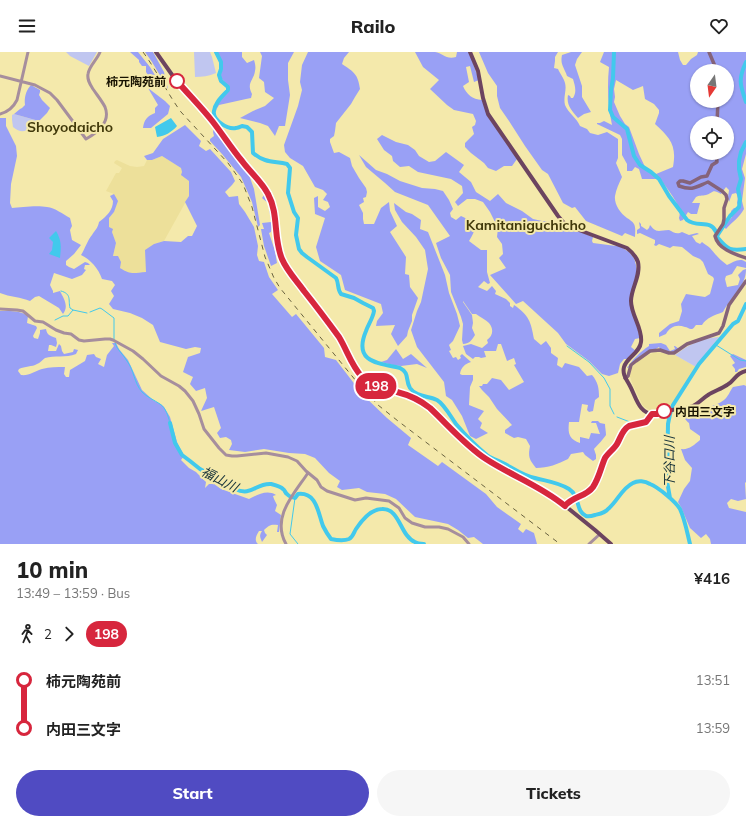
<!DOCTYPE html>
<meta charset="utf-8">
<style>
:root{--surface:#fff;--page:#f6f6f6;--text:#222;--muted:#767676;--accent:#504bc2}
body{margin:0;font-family:Mulish,"Noto Sans JP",sans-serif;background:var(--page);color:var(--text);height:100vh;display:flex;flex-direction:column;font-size:15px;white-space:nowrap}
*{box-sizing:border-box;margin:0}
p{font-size:13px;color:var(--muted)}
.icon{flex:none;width:22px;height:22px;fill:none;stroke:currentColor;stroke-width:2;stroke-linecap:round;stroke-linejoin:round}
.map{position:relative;height:492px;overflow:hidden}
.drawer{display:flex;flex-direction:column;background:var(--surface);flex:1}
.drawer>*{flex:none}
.badge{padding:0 8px;border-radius:13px;font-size:14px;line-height:26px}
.needle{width:26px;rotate:194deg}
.tools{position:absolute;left:690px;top:12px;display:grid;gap:8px}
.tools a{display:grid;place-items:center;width:44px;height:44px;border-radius:50%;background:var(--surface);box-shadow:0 1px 3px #0004;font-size:20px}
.map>.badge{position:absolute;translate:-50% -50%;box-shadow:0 0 0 2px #fff}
.legs{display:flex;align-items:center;gap:6px;height:44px;padding:0 16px;font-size:13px}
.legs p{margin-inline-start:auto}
.summary{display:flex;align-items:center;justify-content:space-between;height:68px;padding:0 16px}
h1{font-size:22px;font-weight:800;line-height:30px}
.button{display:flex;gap:8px;margin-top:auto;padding:8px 16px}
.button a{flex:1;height:46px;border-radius:24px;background:var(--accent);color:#fff;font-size:16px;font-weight:800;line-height:46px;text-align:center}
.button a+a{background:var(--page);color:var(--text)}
ul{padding:0 16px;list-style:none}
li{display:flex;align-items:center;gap:14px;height:48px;font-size:15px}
li i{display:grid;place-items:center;width:6px;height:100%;margin:0 5px;background:currentColor}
li i::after{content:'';width:10px;height:10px;margin:-5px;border:3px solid;border-radius:50%;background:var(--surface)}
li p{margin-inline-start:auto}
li:first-child i{background:linear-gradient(#0000 50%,currentColor 0)}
li:last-child i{background:linear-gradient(currentColor 50%,#0000 0)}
header{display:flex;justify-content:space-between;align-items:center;height:52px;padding:0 16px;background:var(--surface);font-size:18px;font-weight:800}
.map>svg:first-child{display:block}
.built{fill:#ede09a}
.green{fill:#c0c6f0}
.forest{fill:#99a0f5;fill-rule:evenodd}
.water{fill:#42c9ec}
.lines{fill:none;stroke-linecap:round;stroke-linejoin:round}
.stream{stroke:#42c9ec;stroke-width:1}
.river{stroke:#42c9ec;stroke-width:4}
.tertiary{stroke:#a68e9d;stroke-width:3}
.secondary{stroke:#856379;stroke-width:3.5}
.primary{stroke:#6c4460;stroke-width:4}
.rail{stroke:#6b6441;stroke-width:1;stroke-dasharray:5 5;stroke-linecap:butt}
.line-1-casing{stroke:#fff;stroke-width:9}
.line-1{stroke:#d7263d;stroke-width:6}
.stop-1-dot{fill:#fff;stroke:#d7263d;stroke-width:2}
.labels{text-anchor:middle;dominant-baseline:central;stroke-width:4;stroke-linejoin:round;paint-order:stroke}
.stop-label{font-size:12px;font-weight:bold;fill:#171200;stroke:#f4e9ab;text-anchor:end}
.water-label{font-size:13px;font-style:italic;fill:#143038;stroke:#f4e9ab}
.quarter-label{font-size:14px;font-weight:bold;fill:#41390a;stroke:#f4e9ab}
</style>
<header><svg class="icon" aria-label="menu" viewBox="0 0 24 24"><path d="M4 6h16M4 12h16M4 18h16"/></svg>Railo<svg class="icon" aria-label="heart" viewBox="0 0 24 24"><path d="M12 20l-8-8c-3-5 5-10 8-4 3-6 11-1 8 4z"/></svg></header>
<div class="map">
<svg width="746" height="492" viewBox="0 0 746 492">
<rect width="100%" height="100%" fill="#f4e9ab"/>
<!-- built -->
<path class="built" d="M162,104L181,116L182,120L189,129V144L164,189L154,192L146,220L130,222L120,216L113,204L116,191L112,180L109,175V166L114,160V142L106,139L116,121H119L122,116L114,111L115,109L117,108L130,114L137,115L144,114L147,108H152Z
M656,300L675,303L696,315L669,357L655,359H651L643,354L633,333L630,325L631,317L637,310L648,303Z"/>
<!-- green -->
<path class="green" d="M66,0H97L89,14L70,4Z
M194,0H210L212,5L216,21C209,24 202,25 195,25Z
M14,62L39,69L31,74L32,76C23,80 21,81 13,75L12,68V63Z
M718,285H719L696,315L675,303C690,292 699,287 718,285Z"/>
<!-- forest -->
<path class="forest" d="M130,0H138L150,15L158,28L156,30L152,29L146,20V14H142L139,10V8Z
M145,0H153L164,20L168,37L152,10Z
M217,0H242V5L247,11L254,8C255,11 256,15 255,19C254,28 246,31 252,42L251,46L246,47L219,53L216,58L217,52L230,38L229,34C213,21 226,23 222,9C221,6 219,3 217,0Z
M260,0H294L288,11V28L290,43L285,74H279L275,84L268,74L260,71L240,66L253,59L265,54L274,46L265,40L264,30L259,26L262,4Z
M308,0H349L344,6L342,12C354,20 358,22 360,37L355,45L351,52L336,71L335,79L334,84L330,87V90L334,101L339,100L350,106L352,114L359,126L366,136L367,140L366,145L363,146L364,150L359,153L363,161V167L364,172H374L381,156L389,150L390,159L397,174L390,180L406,205L405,222L409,223L410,235L418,246L412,263V269L408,279L407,284L398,294L391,282L395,273L376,274L377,269L383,261L381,252L345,238L341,223L320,209L316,195L325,166L315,162L314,146L318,144V155L325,159L330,155L328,150L323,148L327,142L323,138L315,135L303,114L290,106L285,100L284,93L298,54L302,38L300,30L302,13Z
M415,0C421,0 428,0 435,0C443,1 446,8 456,5L457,0H469L479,28L474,30L470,14L466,15L469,30L463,34C467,43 472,47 482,48L488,65L517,107L512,114H504L496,119L488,116L484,111L471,101L465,95V91L474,82L472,75L475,73L476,69L473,62L454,58L447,53L430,37L439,28L423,15Z
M479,0H558L555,5V9L554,16L558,17C560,22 564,26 565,31C567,38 563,45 565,53C568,61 577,66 580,74L587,77L590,81L598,83L607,80L618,87V106L616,111L622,125C619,131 616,138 615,144C614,152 620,161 627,166C630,168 632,169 634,172C636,176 635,181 635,185L625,181L622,184L586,169L575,155L572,156L563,151L548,122L542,118L525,94L509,69L500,56L497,44V34L488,21Z
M571,0H582L577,7L575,13L582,34V45L591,60L584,62L578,66C572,59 566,53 568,43L570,44L571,46H573C577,40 575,34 573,27L567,24C564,15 560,13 562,3Z
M604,0H678L680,8L683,13H686L691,7L697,3L698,0H746V102L742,117L745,126L742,149L744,157C740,165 732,170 726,177L724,175L732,165L731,159L734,156H740L737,151C738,147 738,144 736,141L732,142L729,150L728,145L729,138L726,135L721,142C712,136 713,141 706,143C702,144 699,143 696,145L692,151H700L697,162H691L688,160L683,168L680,169L679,166C683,154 668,139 662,129L656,127H642L639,117L635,115L632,119H627V112L622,103V87L620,83L597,72V71H600L604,69L612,73C608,54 607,35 609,15L600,10ZM697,19H727V49H697ZM616,28L633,38L643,34L645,47L654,52L659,58V61L655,72C670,86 677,93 673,115L656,122L645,115L639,102L629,75L625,72L620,64L614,50L615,45L614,37ZM697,71H727V101H697Z
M31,33L40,38V40L39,43L42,48L50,56L47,61L39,69L14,62L20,57L22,56L25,53C24,46 26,38 31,33Z
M148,36L165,49L170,54L168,62L151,76H143C144,68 147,64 155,61V56L158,53Z
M0,66H6V74L16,94L17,104L11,132L10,151L12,156C21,155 38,153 47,155C55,156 63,162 70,166L72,174L70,178L72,188L81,193L74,202L66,209V213L69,215L74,217L85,210L88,211L90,213H85L84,217L86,218L82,223L72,227L54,221L50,233L53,239V241L60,239C64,247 69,254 63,262L59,256L39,244L35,245L30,249C21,245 10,245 0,241Z
M185,73L201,89L199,94L206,99L210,97L231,120L235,129L232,133L225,140L229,145L238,144L239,152L245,160L254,175L258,194L257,203L259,209L264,210L269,225L278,238L272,242L292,265L296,262L324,296L325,305L336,308L363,343L387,366L411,386L408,393L438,414L442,410L486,442L497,455L521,472L518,477L523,481L526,477L534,481L537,492H483L474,485L468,486L458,478L448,472L415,465L396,447L385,442L367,440L359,436L342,438L337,435L340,429L329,421L315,406L305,402L289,401L264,397L245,400L229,398L232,392L231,388L226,385L220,386L217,381L221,376L214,355L201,359L207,346L205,336L196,339L190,332L193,325L183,320L188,305L200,301L201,296L195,295L186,297L160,290L153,273L142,266L130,261L113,257L109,252L114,244L111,239L115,233L112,229L102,227C98,216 91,208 81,203C85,197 87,189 92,183C95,178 98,176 99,170C107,164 113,158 113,149L110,144L114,142L118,149L114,160L109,166V175L113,177L112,180L116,191L113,204H118L121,210L120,216C131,223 133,221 146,220L145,198L154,192L164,189L181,190L188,184H192L197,174L185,150L189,144V129L181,123L182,120L181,116L162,104L152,108H147L144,104L153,101L163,87Z
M214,75L221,85V87L223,86L248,120L254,137L260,173L258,175L252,150L241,125L222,102L210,89V87L214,84L213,80Z
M382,83L396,90L408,93L415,98L419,104L429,110L435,109L446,100L464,113L459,120L471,130L476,140L490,149L498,142L506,151L522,159L533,167L542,169L557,170L564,176L566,174L593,185L592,189L593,191L616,194L618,193L629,200L634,206L636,213L637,220L630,248L640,286L635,287L631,295L636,299L629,307H624L620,312L618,321L609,324L602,322L589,309L566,292L558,281L523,249L516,252L490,223L506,216L499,206L503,202L502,192L497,185L498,176L490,160L483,150L475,147H467L458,154L455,150L463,141L462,134L451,127L418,120L409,114L400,115L393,109L392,104L384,98L377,87Z
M359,103L376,118L387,122L400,129L422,136L435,137L443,139L449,148L453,157L450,161L451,165L456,168L461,164C476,171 478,175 469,189L481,198H487V220L490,231L488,232L484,229L478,235L487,239L492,234L496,239L495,242L506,247L510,251V254L513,256L514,253C529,263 531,270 534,287L541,293L546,289L551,296V301L558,306L557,313L562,316L565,311L579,315L587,324L592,323C598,330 599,336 599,345L595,348L593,359L589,360L587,358L588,353L582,352L579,370H569C568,380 568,387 580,391V385L589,387L591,381L600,382L596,371H591L592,369H598L600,371L605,372C605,375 606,380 606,383C605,385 597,394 594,397L596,403V407L593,409L585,403L583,400L571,402L568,407C558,412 548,416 536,416C529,407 528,405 530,394L526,387L518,385L514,386L505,381V378L512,373L497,357L489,345L482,338L479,334H482L483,332H487L492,326L501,328L509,338L524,330L514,313L516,312L514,306L507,309L501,292H498L496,299H484L486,305L481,306L479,305H475L473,307L466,302L463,294L471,292L482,296L488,291L487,288C493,284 494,277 489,271C486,268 480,265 476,262H472L463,249V250L472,263L473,271L472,276L475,283C472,288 469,292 463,292L462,288L463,272L461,265L451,240L450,223L441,206L436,191L450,184L428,153L395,140L385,131L366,115Z
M265,142C273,155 274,166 271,180L269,181L275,199L277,211L271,214L264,194L261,177H264L262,171L271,170V168L268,151L262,146Z
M394,151L406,160L412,162L421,168L420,177L428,180L445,223L449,241L457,262L460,274L453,289L449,293L451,298L449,299L453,306L456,305L458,308L461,306L460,304L462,302L471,310C465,312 461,315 460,322L462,323H473V328L470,335L469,353L484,359L478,367L482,371L480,376L488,381L476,387L470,384L462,364L452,348L446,344L444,330L417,295L411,278L417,259L421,250L428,217L425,198L416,185L402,170L395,158Z
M639,170L641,172V174L647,178L649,176L650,173C657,182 659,178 669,178C673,180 677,183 682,180L689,183L697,181L699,182L692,184L696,190L700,192L702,190C704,192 708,194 710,196C716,203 719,207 727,213C733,210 740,205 746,210V216L737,214L732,222L726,224L725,227L727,235L738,233L740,227L738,223L743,218L746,217C746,235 731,245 723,260C715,263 706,266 702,273H696C694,275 694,277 691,277C689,277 687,275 685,275C676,272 670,275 666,282L659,285V281L670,272L679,269L682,259L681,252L686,242L705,245L710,242L714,227L713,225L708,222L703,210L700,207L693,204L682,195L673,194L670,196L659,192L656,194L654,193L655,191V188L640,181L637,182V178L640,176Z
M0,259C10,259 19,258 28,264L27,271L36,274L37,276L33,284L34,286L38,287L40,281V278L46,277C47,283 50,284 56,286L57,291L56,295L51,293H49L48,299H56L59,292L61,294L62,299L64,302L73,300L74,297L78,298L76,302C66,306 54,303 45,306C42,308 40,311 37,312C32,315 25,314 19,317L18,319L21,323C29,324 35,319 42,317C50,315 57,315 65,315L64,322L66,325H69L70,318L85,309L87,303L94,302L96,305L101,307L98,312L104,315L107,303L114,294L112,291H116L119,297L128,308L142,338L153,348L162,353L164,355L170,365L177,390L184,404L181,408L189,416L196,420L206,430L205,436L209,432H214L221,437L249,447C257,443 267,437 276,443L273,444L274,447L277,453L275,459L281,463L279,480H277L278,473C271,472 269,473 264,478L265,481L267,483L262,490C260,485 259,484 262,479H259C256,484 254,488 258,492H0Z
M661,291L666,293L670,299L675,297L674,294H675L679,297C673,303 666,299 660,297L659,295L631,312L628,316H627C632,308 641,299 649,294V292Z
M396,297L403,307L411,302L427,316L417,312L401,314L393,313L381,310L387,308Z
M733,302L746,308V315L739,317L737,320H735V317L732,313L735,311L730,304Z
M744,333L746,334V430L745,431L746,447L738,449L731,447L727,451L729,456L746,460V492H711L710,487L706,482L701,486L690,476L681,455L678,450L684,437L690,429L692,416L685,408L681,397C689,398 694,393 700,388V384L690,377L689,371C685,368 682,363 683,358C695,358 714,356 724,348C728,345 730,339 733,335Z"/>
<!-- water -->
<path class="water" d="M171,66L177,74C172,80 165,84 157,85L155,75Z
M56,179C62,189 61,195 60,206L49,202L52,198L53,190L49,186Z"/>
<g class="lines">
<!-- stream -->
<path class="stream" d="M61,239C72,242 68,248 70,256L73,258
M90,260L100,256L102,257L114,266V288
M55,268L63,264H68L73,258L87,261
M115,291C117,298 123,302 127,309C134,318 134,331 142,340C147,345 154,348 160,352C166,356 168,364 170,371
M716,293L740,308L746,309
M567,294L589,310L604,326L610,337V354L614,362
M654,364L661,365
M617,365L630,370
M665,365L669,366
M295,446L290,482L298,492"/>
<!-- river -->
<path class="river" d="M216,0L221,10V17L219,23L221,29L228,35V38C223,44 215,50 214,59C212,68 228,78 236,76C239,76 240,75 242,74L247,75L252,80L253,101C265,111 273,109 287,112L290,116L288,141L294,160L298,166L296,183L299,197L302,201L307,205L336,226C339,231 337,237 341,242L354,246L363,251L373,256L374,259C373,266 368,273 366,279C353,310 377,311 400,316C410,321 405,328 410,336C416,345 429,344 437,348C444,352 451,365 456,372C465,383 477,395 488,404C493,407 499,409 505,412C514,417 524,424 535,426C546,429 558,430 569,437C581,445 575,459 586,464C589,465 592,464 595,463C599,462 605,461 608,457C617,450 622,436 633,431C638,428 645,429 650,432C658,435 676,450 680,457C685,468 687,480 690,492
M614,0L613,26L611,38L610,58L613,65L627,77L634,104L640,113L651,120L659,127L669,144L687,168C697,176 711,167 716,180
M746,10C738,27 740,33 746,50
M746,90L741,100L739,109V117L741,127L738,137L740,147L739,155L730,164L717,184L718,186C728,198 731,199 746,197
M170,371L175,391L182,403L190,409L200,417L235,437C252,445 255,431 271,432C275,433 280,434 283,437C285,438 285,441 287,442C289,445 292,445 295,446L298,442C317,440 318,461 323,474C325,478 328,483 331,487C336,488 344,489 349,487C353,485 354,480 356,477C362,468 371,457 382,457C400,456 400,484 415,490C417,492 421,492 424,492
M670,446L667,429L668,372L670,362L673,353L699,312L733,272L738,269L746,252"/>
<!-- tertiary -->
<path class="tertiary" d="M0,24L35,33L50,41L57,48L86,87C97,81 111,70 105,55C102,49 97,43 93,37C90,32 87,28 88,22C89,14 97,8 100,0
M0,62C8,60 13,56 17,48L28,0
M0,257L17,258L23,259L35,269L43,270L56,278L64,281L71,282L79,288L84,289L105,287H110L113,288L133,299L143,307L161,324L179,334L185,339L193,349L199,362L204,377L219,396L226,403L232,404H237L266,401L288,405L297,409L306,419L317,428L321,435L327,439L355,448L366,446L389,449L399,456L405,466L412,471L425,475H439L448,477L463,485L469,492
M286,492C271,465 294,442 308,421
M589,492L600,482"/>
<!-- secondary -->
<path class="secondary" d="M709,0L717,19
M717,71L718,49
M716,101L717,110L712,113L707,124L701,125L690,131L683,129H680L678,131L679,134C693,139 696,135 708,130L722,139L726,143L727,147L724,156V167L723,172L715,184C718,197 734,202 746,206
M625,326L628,324L631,313L636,309L650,299L660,298L669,301H674L687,292L719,281L723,274L729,253L746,229
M565,453L571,447L584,443L591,438L595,431L606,406L616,394L624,377L629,374C640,371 645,373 652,362"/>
<!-- primary -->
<path class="primary" d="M156,0L175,27L200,54L214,71L241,108L268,141L272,150L274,158L279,200L282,209L287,217C305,240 323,262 339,286C348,299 351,317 364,327C375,335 386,337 398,340C408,343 418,347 426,353L478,401L491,410L553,444L595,478L611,492
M470,0L478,19L483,46L488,62L558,164L564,171L571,175L627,196C632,200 636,204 638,210C641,224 631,236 631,249C631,263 643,277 641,290C640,301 627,305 624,315C622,323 627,328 630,334C636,345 639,363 655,362C659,362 662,360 666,359C675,357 685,357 693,354C699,351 703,346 708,343C714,339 721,337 727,333C736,328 734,322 746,319"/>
<!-- rail -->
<path class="rail" d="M143,0C157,19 167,41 181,60L228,111L243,132L252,155L265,205L274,226L280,236L361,335L378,353L398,369L560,492"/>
</g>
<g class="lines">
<!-- line-1 casing -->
<g class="line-1-casing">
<path id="line-1" d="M177,29C189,43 202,56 213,70C223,83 232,97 242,109C250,120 262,130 268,142C279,162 273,186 282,207C287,219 297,229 304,239C316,254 328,270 339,285C347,298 351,313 362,325C371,335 384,337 397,340C409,343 420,348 430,356C447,372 466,394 486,407C512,424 541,434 565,454C573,444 586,445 593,435C599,426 601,415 605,406C608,401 614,397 617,392C621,385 622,378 629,374L646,370L652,362H657L664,359"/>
</g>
<!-- line-1 -->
<use href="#line-1" class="line-1"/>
</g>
<!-- markers -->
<g class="stop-1-dot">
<circle cx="177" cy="29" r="7"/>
<circle cx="664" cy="359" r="7"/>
</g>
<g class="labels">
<!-- stop labels -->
<g class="stop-label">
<text x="166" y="29">柿元陶苑前</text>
<text x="675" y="359" text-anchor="start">内田三文字</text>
</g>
<!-- water labels -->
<g class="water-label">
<text transform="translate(669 410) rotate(-90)">下谷口川</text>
<text transform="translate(220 427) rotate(27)">福山川</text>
</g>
<!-- quarter labels -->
<g class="quarter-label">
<text x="70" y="75">Shoyodaicho</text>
<text x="526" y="173">Kamitaniguchicho</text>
</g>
</g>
</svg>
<div class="tools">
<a><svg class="needle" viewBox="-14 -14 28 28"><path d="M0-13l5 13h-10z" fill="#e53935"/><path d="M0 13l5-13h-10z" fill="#767676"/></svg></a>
<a><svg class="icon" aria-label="locate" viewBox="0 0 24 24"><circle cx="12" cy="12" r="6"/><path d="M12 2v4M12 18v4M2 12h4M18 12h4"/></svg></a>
</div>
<b class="badge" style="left:376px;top:334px;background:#d7263d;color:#fff">198</b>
</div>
<section class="drawer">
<div class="summary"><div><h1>10 min</h1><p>13:49 – 13:59 · Bus</p></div><b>¥416</b></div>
<div class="legs"><svg class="icon" aria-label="walk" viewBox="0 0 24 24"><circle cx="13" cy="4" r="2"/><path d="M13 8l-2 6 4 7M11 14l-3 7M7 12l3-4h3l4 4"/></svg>2<svg class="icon" aria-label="forward" viewBox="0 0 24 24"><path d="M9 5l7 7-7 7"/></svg><b class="badge" style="background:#d7263d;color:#fff">198</b></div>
<ul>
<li><i style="color:#d7263d"></i><b>柿元陶苑前</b><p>13:51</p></li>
<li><i style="color:#d7263d"></i><b>内田三文字</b><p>13:59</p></li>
</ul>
<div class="button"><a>Start</a><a>Tickets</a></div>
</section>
